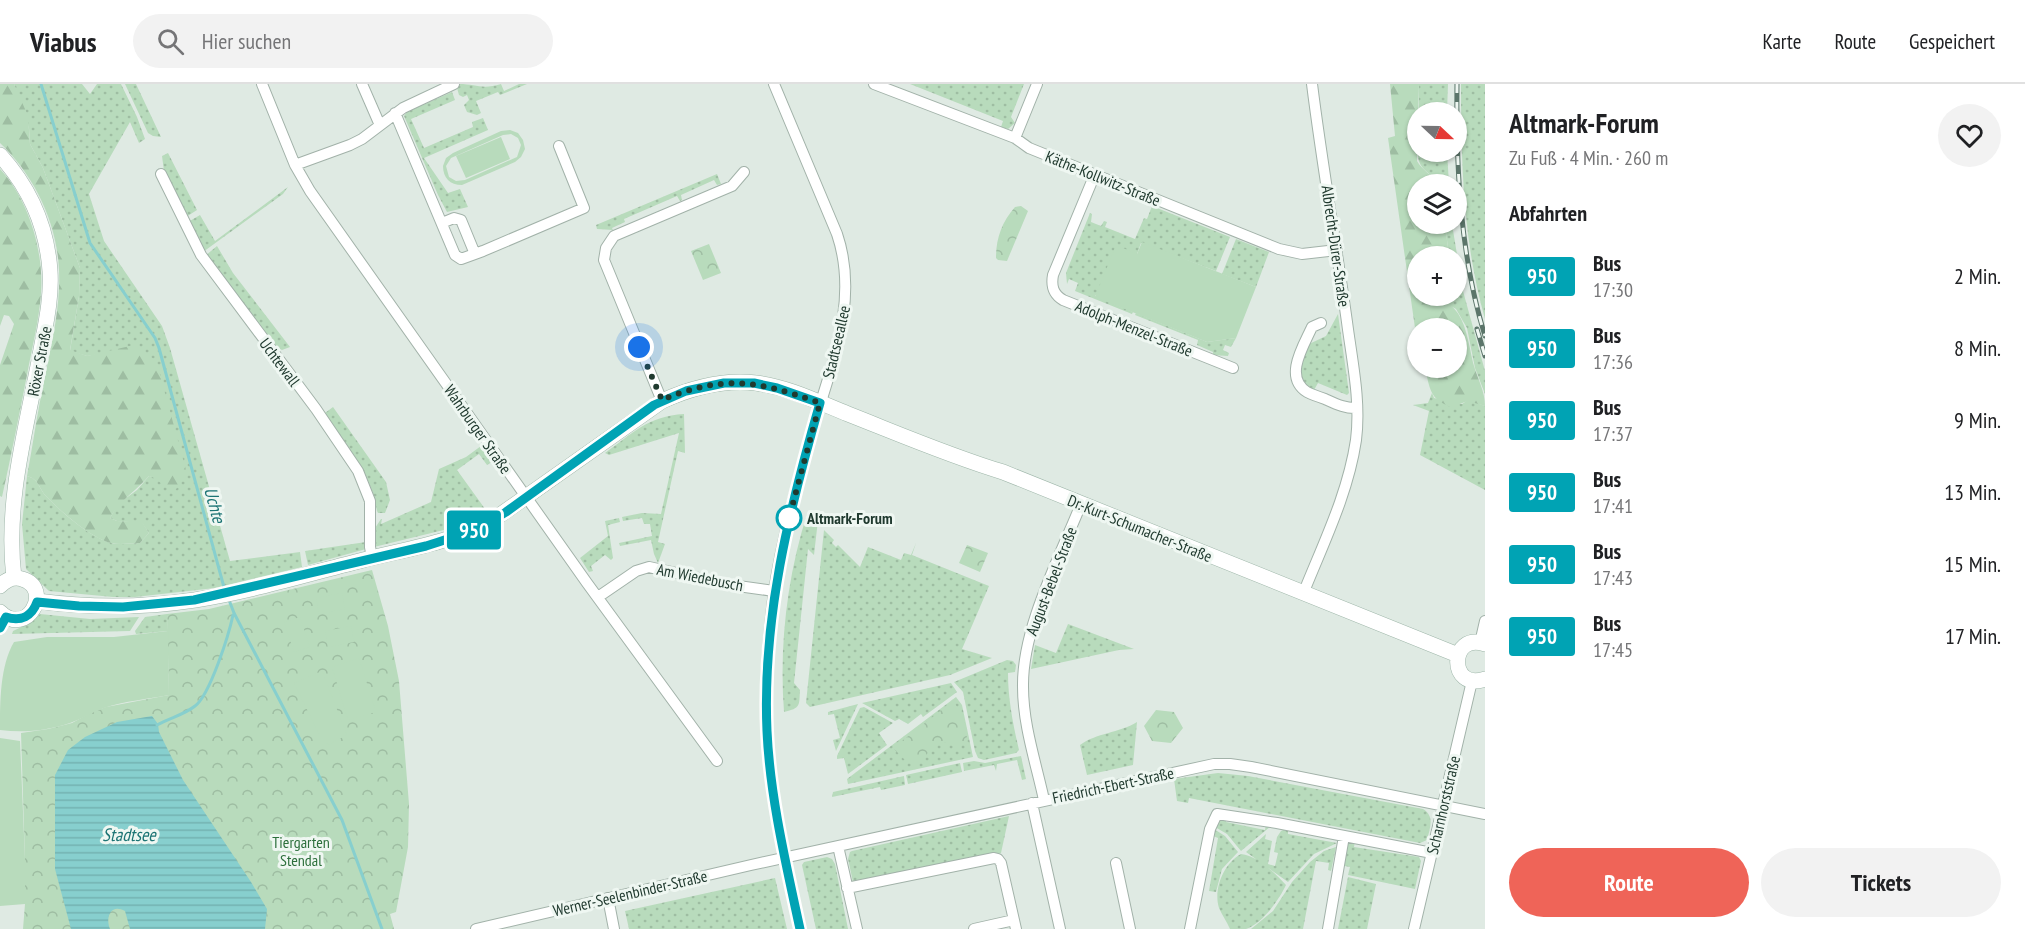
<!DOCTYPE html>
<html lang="de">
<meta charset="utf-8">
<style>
:root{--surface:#fff;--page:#f2f2f2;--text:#202124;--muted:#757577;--line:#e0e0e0;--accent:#ef6458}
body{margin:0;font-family:"PT Sans Narrow",sans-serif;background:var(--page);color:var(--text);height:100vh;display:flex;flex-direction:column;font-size:22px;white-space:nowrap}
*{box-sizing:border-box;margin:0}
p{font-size:20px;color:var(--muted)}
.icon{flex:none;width:33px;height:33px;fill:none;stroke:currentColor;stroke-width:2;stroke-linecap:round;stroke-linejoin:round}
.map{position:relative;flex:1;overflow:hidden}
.panel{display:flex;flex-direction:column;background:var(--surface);width:540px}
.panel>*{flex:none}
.badge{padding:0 12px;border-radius:4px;font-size:21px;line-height:39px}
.needle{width:39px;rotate:112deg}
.buttons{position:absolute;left:1407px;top:18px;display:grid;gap:12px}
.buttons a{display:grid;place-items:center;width:60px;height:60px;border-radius:50%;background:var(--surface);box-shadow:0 2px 4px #0004;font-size:30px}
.you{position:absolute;width:30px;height:30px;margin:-15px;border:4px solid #fff;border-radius:50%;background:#1a73e8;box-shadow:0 0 0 9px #1a73e833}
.map>.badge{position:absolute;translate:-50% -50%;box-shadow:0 0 0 3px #fff}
h2{padding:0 24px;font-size:22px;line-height:54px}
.round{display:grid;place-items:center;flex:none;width:63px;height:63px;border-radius:32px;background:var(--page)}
.overview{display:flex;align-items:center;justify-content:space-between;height:102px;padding:0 24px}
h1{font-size:28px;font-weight:700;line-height:45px}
.button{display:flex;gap:12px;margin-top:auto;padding:12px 24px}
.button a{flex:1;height:69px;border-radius:36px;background:var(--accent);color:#fff;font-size:24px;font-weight:700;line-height:69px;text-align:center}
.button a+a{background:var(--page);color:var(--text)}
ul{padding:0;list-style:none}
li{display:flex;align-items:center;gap:18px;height:72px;padding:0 24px}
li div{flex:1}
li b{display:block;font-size:22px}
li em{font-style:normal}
li .badge{min-width:66px;font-weight:700;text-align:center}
header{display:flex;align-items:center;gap:36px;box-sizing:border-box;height:84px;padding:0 30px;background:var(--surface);border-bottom:2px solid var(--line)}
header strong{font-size:28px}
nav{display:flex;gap:33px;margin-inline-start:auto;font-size:21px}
.search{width:420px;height:54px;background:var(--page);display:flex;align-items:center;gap:15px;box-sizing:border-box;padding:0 21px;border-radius:33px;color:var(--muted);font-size:22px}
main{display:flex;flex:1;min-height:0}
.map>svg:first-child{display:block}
.grass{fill:url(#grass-dots)}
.forest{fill:url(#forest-firs)}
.park{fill:url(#park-crowns)}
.garden{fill:#b8dbbc;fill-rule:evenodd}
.water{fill:url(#water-rules)}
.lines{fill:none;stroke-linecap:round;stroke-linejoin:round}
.stream{stroke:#87cfce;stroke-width:3}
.street-casing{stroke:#a2b2a9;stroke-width:12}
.secondary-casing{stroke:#9eb6a9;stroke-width:16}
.street{stroke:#fff;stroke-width:10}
.secondary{stroke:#fff;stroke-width:15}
.rail-casing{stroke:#5b756a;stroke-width:5}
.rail{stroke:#eff7f2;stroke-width:3;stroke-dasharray:9;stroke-linecap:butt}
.line-casing{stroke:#fff;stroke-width:14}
.line{stroke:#00a3b4;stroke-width:9}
.walk{stroke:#203a2f;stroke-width:6;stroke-dasharray:0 10.8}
.stop-dot{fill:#fff;stroke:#00a3b4;stroke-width:3}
.labels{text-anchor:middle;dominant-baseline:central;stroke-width:6;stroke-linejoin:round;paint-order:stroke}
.street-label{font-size:16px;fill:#203a2f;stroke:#eff7f2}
.stop-label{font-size:16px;font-weight:bold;fill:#203a2f;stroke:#eff7f2;text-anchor:start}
.park-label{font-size:16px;fill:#2c6f3b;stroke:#eff7f2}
.water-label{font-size:18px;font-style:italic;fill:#1c7474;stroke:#eff7f2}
</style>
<header>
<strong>Viabus</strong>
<div class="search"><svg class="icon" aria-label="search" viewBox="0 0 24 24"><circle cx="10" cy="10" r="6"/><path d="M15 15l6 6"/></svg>Hier suchen</div>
<nav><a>Karte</a><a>Route</a><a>Gespeichert</a></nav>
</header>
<main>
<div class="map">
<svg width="1485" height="845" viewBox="0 0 1485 845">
<defs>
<pattern id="grass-dots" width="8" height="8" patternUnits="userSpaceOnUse" patternTransform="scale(1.5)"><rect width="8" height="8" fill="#b8dbbc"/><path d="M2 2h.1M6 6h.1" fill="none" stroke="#9ebda2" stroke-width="1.8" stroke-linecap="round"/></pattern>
<pattern id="forest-firs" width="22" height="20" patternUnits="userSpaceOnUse" patternTransform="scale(1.5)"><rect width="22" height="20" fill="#b8dbbc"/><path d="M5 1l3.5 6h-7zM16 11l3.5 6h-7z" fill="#9ebda2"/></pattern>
<pattern id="park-crowns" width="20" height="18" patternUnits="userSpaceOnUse" patternTransform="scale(1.5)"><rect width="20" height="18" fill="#b8dbbc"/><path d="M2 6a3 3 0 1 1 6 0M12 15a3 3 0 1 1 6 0" fill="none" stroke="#9ebda2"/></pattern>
<pattern id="water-rules" width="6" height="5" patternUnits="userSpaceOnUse" patternTransform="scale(1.5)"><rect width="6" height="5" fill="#87cfce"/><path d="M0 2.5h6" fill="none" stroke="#74b2b1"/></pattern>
</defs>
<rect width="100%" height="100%" fill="#dfeae3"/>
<!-- grass -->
<path class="grass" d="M14,0H82L90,10L97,0H121L137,33L145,55L139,59L130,38L89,110L104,157L162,242L170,264L230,477L300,468L302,483L215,504L135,513H113L49,507L26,485L22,440L27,392C39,395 39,405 46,412C61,428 90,453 111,459C119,461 131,459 140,459L149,449L142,439L117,437L110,434L118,420L137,406L149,392L155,393L101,270L87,272L70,267L79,212L80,184L43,84L30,60L29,44Z
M125,0H136L161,53L153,52L148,49Z
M459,0C476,0 482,6 501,0L504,7L519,0H527L500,11L498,8L476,17L481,29L477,31L467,28L464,21L469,16L467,11L463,13L459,11L457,4Z
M910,0H1024L1011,33L1015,39L1008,45L1001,43L1003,37Z
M1419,0H1448L1447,28H1419Z
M1461,0H1485V235C1463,158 1461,79 1461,0Z
M452,8L455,16L411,35L424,64L473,43L472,38L483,34L488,46L424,74L448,109L460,105L468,123L447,128L438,111L404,32L407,28Z
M1418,68H1447L1449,100H1439C1429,87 1417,85 1418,68Z
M168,69L197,126L186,133L164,87L162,72Z
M717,90L721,100L717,101L714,96L681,111L682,116L680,117L677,112L624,135L625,138L612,144L613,146L597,145L596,141Z
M288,103L283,110L203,168L188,138L200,131L215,157Z
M1152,122L1230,153L1216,187L1141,159L1137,170L1095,212L1133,228L1132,230L1075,207L1078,199L1069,195L1067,200L1066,189L1090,129L1092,130L1091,138L1101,142L1104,137L1107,138L1105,143L1135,155L1144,134L1147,135Z
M1445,140H1452L1463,207L1485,287V310L1475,284L1467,244L1456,225L1432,212H1456V172H1449Z
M1236,155L1269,168L1256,203L1222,190Z
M217,162L233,189L290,263L282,266L272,261L205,172Z
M1136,229L1207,258L1236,254L1231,263L1225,261L1223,266L1229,269L1228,272L1213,271V268L1197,261L1198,256L1135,231Z
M1338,230L1349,309L1347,311L1318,299L1314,306C1292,296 1301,278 1307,261L1326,252Z
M1432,309L1434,314L1462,320L1468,316L1485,322V406L1420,371L1429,327L1413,321L1428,319Z
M333,323L386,398L390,416L385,429H378L377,427L373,409L366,392L325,329Z
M684,330L685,369L678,367L658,458L665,460L658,479L654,470L651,456L620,462L619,459L652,452L650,440H644L642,434L623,437L622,433L642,429L661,430L679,349L609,371L605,369C633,349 648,332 684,330Z
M481,362L492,378L487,381L479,370L457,386L488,429L456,443L374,463L375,444L381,435H382L381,440L431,418L439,385L466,373Z
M807,430L817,434L818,436L814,471L808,465L794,599L800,606C799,622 801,624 784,628C779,562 787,493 807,430Z
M619,434L620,438L608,441L613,474L611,476L605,471L591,482L593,487L589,488L580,474L608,452L605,437Z
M824,446L834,456L832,459L836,463L838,461L860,483L868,463L901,476L904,469L911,471L916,459L912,471L989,502L962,565L992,574L950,591L810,623L806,619Z
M366,458V465L308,481L305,467Z
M40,530L90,535L139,533L130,547L12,550L13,547L32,538Z
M167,530L168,547L136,550L135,547L145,533Z
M1068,540L1134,565L1119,566L1031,585L1035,561L1056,569Z
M1007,576L1013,577L1016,581L1015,588L1008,589C1008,615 1013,640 1019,666L1016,669L984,676L978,674L975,667L963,608L954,598Z
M951,599L957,608L923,633L921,630L908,640L899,635L895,637L862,619Z
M956,613L962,621L973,673L848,700L847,695Z
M858,620L836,667L833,656L840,654L834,630L828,631V628Z
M864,623L893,639L879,649L887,661L848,690L844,674L837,675V672L860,624Z
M1137,638L1133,681L1087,691L1080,661C1096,649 1119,649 1137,638Z
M1021,672L1026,695L1022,696L1017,676L997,680L996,687L994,681L964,687L963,679L974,677L985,679Z
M960,679L962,688L908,700L906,691Z
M1218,689L1248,692L1423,725C1435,732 1430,744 1427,756L1420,759L1189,714L1188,719L1177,717L1174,695Z
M904,692L905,701L881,706L880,703L832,713L833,708Z
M1009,732L1001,769L865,798H853L848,775L850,768L852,767Z
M1226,733V738L1265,746L1266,740L1271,742L1241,767L1227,750L1215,743L1218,735Z
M1288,744V750L1337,759L1314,770L1288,798L1246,768L1266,750L1265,755L1272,757L1268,780L1275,782L1278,769L1274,768L1277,753L1281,747Z
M1214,745L1225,752L1238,768L1222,785L1216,808L1209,807L1218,754L1213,752Z
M1355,757L1354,763L1419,773L1421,777L1415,805L1348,791L1350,783L1340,781L1345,760Z
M1336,763L1331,787L1328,786L1329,779L1316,777L1303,845H1251L1273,827L1292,798L1310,778L1324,767Z
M1241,770C1258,772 1275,789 1286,801C1279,816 1262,840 1246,845C1241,845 1235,845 1230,845C1227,838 1222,831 1219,824C1213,805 1224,779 1241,770Z
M827,773L832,775L835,780L848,845H816L802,781L804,778Z
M1348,793L1376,800L1367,845H1338Z
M775,794L787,845H629L625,827Z"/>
<!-- forest -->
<path class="forest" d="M0,0H14L28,32L30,60L43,84L80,184L79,212L70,266L87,272L130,262L156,276L186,386L179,402L174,407C164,405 159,394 149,392C136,407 119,417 110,434L117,437L142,438L149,449L140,459C131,459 120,461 111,459C91,454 61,428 46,412C39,405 39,395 27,392C33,361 37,329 44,298C50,266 58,235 59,203C62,149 38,95 0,59Z
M1390,0H1419L1417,77C1422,86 1433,92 1439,100H1418V140H1445L1449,172H1418V212C1465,212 1465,245 1474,282C1478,296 1485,307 1485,322L1468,317L1451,323C1429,315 1430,304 1425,284H1456V244H1418L1417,258L1388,54L1395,52Z
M0,85C29,116 44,168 41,209C39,237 32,264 27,291C19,332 11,372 2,413L0,412V281L14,240L9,232L4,231L0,242Z"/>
<!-- park -->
<path class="park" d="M1021,122L1028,127L1007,177L998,176L996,174C996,154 1002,138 1015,123Z
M709,160L721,189L703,196L691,167Z
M967,461L988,469L980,488L959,479Z
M372,486L388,542L399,597L409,720L408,763L396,828L390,830L394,845H23L25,820V775L21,649L48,645L72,639L90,629L106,623L169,611L167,530L209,525Z
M953,617C961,628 970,643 966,657C956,664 947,655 936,660C929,664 926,674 920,679L906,677L893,664Z
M1156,626L1174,628L1183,644L1171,659L1152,657L1144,642Z"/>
<!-- garden -->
<path class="garden" d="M510,46L518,49L523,56L525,65L521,73L515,78L462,101C450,101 443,94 443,82L446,74L453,69L501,47ZM511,50L518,54L521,61L517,73L465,96L456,97L449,93L446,82L451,74L503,51Z
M501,53L510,75L466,94L456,72Z
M1142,158L1256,203L1236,254L1207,258L1095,213L1116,161L1137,170Z
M342,509L345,525L319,530L316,514Z
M300,533L310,563L294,568L284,538Z
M351,542L354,558L328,563L325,547Z
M168,547L169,611C148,615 125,617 104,624C92,628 82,635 70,639C46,647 24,649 0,646C0,617 0,582 14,558L47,553H114Z
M359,574L376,628L348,636L332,583Z
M322,587L347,651L328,661L318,648L294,599Z
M0,654L20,657L25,775V820L0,822Z"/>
<!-- water -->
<path class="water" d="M152,632L158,640L159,648L183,696L251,798L267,825L265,845H130L125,827C111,819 105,833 110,845H71L55,785V691L68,666L85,653L117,638Z"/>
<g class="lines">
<!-- stream -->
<path class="stream" d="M41,0L90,159L155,254L159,264L225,507
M229,516L234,529L342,736L382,845
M157,641C169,634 184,631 195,622C210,611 229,550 233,531"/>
<!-- street casing -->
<g class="street-casing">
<path id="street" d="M262,0L295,81L310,107L587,499L717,677
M362,0L379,39
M774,0L837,150C860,218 830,283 812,348C797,401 782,454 774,508C768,553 764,602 767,648C771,714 785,780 800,845
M874,0L1015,54L1029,64L1279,165L1302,170L1337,166
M395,29L455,171L461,175L483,167L584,124L559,62
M1015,54L1037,0
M295,81L350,61L362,55L403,24L454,0
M161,90L201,171L316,325L358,387L370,417V463L372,474
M1095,90L1053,191C1051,202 1053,210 1063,216L1233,284
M442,139L454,134L461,136L475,170
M1321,239L1312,243C1304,261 1283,293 1307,308C1313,311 1319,313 1325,315C1336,320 1346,325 1357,324
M662,317L604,176L606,164L614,152L732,102L744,88
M1303,510C1323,460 1348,410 1356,356C1361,317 1352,277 1347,238C1336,159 1322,80 1312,0
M598,513L636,487L649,483L731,501L774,507
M1480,559L1485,537
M1044,716C1036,679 1023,641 1023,603C1022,544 1059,475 1081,420
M1032,719L1060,845
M838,762L857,845
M1116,779L1130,845
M847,804L994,774L998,775L1001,779L1016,845
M608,814L614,845
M476,845L751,781L1214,680H1230L1251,683L1485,730
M974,845L1014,836
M1190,845L1210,745L1217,730L1277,739L1432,769
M1328,845L1344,752
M1414,845L1472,597"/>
</g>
<!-- secondary casing -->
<g class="secondary-casing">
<path id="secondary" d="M0,71C29,103 47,143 50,187C52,217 44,247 39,277C25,349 5,421 14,494
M0,502C6,496 13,492 22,495C54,504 27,555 0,528
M37,517C90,524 142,524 195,516C252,507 308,490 363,476C410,464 450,459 493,436L662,317C691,304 724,295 756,299C788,303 818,318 848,330C899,350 950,372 1003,388L1458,571
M1485,560C1449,547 1448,608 1485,595"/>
</g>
<!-- street -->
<use href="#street" class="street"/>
<!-- secondary -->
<use href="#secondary" class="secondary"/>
<!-- rail casing -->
<g class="rail-casing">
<path id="rail" d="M1457,0C1456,84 1460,171 1485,252
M1477,245L1485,272"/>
</g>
<!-- rail -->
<use href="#rail" class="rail"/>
</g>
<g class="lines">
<!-- line casing -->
<g class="line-casing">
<path id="line" d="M0,544L6,533C21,538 32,532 37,518L79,522L123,523L194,516L426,462C455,453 481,444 506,428L654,321L686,307L724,299H754L777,304L820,319C789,426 762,534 767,647C770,713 786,780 800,845"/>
</g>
<!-- line -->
<use href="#line" class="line"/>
<!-- walk -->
<path class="walk" d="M639,263L662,316C724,290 759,297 820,319L789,434"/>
</g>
<!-- markers -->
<circle class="stop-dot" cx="789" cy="434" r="12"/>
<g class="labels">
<!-- street labels -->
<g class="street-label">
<text transform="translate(1103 94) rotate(22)">Käthe-Kollwitz-Straße</text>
<text transform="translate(1336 162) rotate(82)">Albrecht-Dürer-Straße</text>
<text transform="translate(1134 244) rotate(22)">Adolph-Menzel-Straße</text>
<text transform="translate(836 258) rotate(-77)">Stadtseeallee</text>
<text transform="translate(39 277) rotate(-79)">Röxer Straße</text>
<text transform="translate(280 278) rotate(53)">Uchtewall</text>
<text transform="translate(478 345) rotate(55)">Wahrburger Straße</text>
<text transform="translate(1140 444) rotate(22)">Dr.-Kurt-Schumacher-Straße</text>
<text transform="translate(700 493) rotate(11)">Am Wiedebusch</text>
<text transform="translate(1051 497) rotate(-69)">August-Bebel-Straße</text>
<text transform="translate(1113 701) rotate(-12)">Friedrich-Ebert-Straße</text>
<text transform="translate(1443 721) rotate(-77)">Scharnhorststraße</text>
<text transform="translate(630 809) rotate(-13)">Werner-Seelenbinder-Straße</text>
</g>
<!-- stop labels -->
<g class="stop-label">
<text x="807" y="434">Altmark-Forum</text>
</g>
<!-- park labels -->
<g class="park-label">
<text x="301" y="758">Tiergarten<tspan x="301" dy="18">Stendal</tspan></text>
</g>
<!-- water labels -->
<g class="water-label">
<text transform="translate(215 421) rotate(75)">Uchte</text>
<text x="129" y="750">Stadtsee</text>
</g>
</g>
</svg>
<div class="buttons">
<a><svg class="needle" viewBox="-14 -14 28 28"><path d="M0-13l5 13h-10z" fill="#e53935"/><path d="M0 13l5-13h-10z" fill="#757577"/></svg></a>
<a><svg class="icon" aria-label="layers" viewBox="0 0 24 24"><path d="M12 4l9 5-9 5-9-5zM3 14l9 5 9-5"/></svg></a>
<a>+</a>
<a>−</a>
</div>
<div class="you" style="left:639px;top:263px"></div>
<b class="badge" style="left:474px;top:446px;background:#00a3b4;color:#fff">950</b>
</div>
<section class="panel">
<div class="overview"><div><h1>Altmark-Forum</h1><p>Zu Fuß · 4 Min. · 260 m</p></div><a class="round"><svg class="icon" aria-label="heart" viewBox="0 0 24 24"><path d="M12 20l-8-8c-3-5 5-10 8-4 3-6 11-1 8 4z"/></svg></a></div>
<h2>Abfahrten</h2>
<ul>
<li><span class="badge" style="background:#00a3b4;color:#fff">950</span><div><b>Bus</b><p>17:30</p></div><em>2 Min.</em></li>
<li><span class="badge" style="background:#00a3b4;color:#fff">950</span><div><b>Bus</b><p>17:36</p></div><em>8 Min.</em></li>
<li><span class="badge" style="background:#00a3b4;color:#fff">950</span><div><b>Bus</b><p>17:37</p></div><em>9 Min.</em></li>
<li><span class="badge" style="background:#00a3b4;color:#fff">950</span><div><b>Bus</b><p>17:41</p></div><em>13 Min.</em></li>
<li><span class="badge" style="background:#00a3b4;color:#fff">950</span><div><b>Bus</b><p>17:43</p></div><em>15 Min.</em></li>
<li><span class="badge" style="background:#00a3b4;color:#fff">950</span><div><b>Bus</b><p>17:45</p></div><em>17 Min.</em></li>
</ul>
<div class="button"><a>Route</a><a>Tickets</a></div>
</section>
</main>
